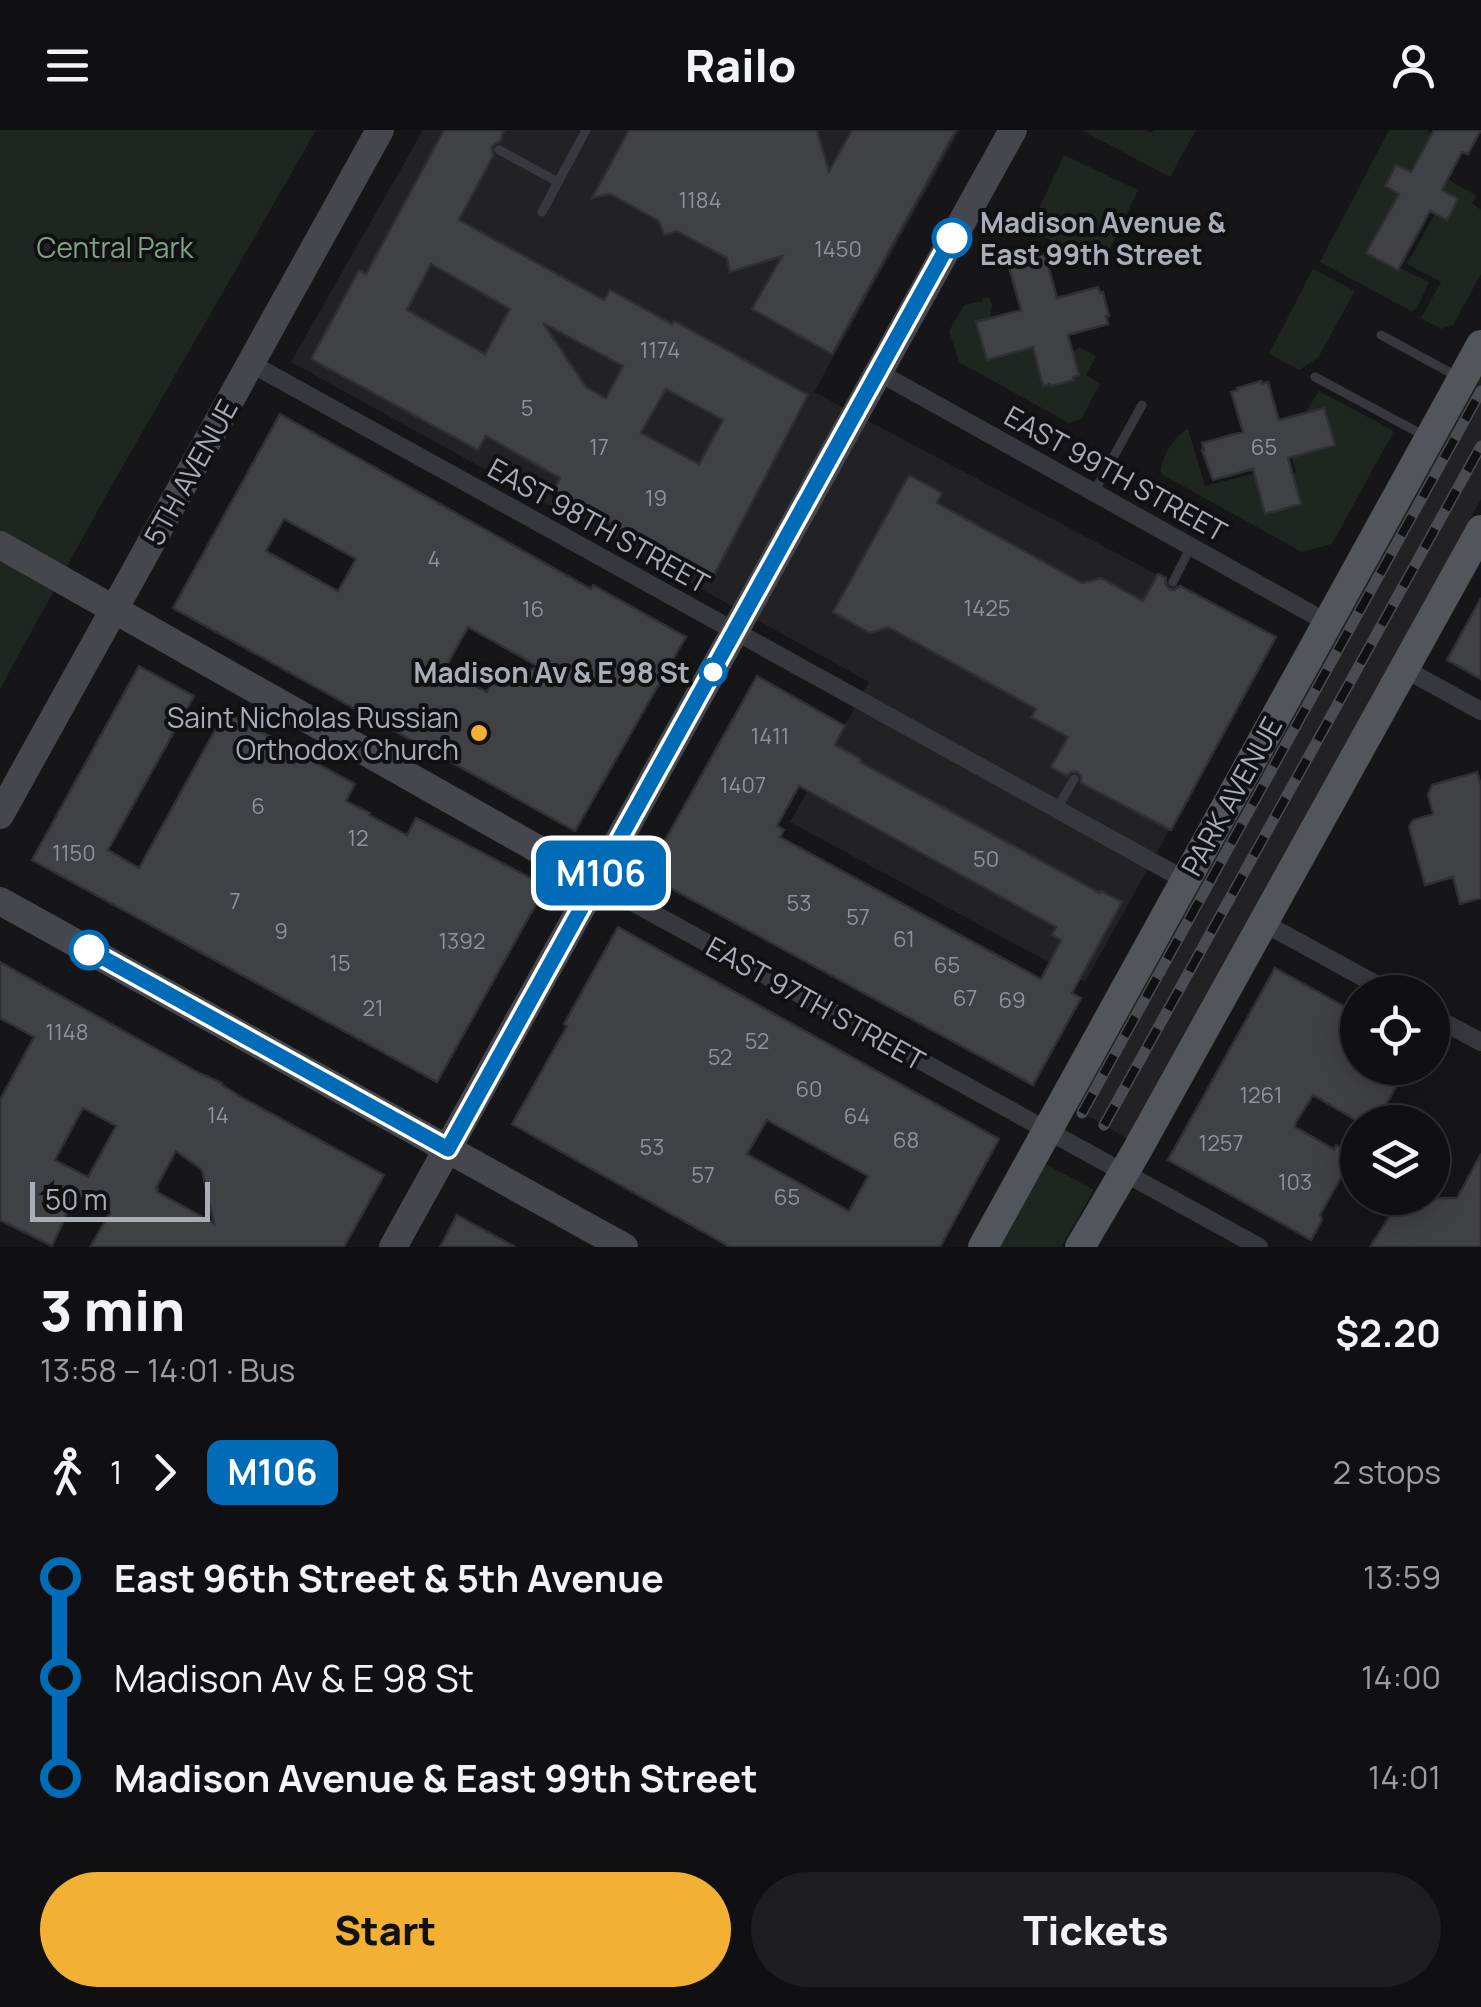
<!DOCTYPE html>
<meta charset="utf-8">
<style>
:root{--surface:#101012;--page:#1e1e20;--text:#f1f3f6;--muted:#9c9d9f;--line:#303032;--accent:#f2b134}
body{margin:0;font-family:Manrope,sans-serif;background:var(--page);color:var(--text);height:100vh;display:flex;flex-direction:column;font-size:38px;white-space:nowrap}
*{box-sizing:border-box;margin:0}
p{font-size:32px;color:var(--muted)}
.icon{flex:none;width:55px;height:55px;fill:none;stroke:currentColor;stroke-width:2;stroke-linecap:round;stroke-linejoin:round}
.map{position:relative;height:1117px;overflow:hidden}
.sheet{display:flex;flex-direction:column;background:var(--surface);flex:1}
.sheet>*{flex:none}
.badge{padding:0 20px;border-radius:15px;font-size:35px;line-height:65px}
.buttons{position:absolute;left:1340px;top:845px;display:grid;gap:20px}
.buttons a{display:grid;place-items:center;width:110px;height:110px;border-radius:50%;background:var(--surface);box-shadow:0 5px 25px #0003,0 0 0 2px var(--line);font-size:50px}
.scale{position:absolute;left:30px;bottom:25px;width:180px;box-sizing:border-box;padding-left:10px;border:5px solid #a8adb8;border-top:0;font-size:28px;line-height:35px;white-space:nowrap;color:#a8adb8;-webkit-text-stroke:8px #111113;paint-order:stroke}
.map>.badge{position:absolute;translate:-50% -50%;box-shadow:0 0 0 5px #fff}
.legs{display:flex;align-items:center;gap:15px;height:110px;padding:0 40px;font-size:32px}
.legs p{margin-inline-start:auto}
.overview{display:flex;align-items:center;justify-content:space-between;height:170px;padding:0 40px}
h1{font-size:55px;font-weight:800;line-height:75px}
.primary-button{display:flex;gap:20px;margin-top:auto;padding:20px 40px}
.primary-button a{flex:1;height:115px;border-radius:60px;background:var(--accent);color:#111;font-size:40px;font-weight:800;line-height:115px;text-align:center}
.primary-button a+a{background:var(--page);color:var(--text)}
ul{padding:0 40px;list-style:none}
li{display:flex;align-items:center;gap:35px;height:100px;font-size:38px}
li i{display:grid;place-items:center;width:15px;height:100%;margin:0 12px;background:currentColor}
li i::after{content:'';width:25px;height:25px;margin:-12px;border:8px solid;border-radius:50%;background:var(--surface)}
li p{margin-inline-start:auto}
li:first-child i{background:linear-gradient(#0000 50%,currentColor 0)}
li:last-child i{background:linear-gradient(currentColor 50%,#0000 0)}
header{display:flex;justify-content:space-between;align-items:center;height:130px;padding:0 40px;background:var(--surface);font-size:45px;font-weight:800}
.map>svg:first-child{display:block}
.built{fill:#222225}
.green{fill:#1e261f}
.building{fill:#404145;stroke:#303034;stroke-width:2.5;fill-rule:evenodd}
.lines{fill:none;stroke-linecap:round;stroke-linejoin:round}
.lane{stroke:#37383d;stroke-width:9}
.street{stroke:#37383d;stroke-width:18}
.secondary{stroke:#45474d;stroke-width:28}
.primary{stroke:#53555c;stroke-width:30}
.rail-casing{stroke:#4a4c52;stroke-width:11}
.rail{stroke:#111113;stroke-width:8;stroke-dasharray:22;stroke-linecap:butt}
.line-1-casing{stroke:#fff;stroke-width:22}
.line-1{stroke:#006cb7;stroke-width:15}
.stop-1-dot{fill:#fff;stroke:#006cb7;stroke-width:5}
.poi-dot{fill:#f2b134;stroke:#111113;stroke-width:4}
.labels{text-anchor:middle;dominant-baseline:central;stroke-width:8;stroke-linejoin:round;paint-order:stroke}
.number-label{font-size:22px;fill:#8e929b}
.stop-label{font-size:28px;font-weight:bold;fill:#a8adb8;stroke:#111113;text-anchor:start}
.park-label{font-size:28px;fill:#7fa381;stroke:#111113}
.street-label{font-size:28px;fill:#a8adb8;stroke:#111113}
.poi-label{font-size:28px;fill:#a8adb8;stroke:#111113;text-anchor:end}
</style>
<header><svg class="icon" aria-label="menu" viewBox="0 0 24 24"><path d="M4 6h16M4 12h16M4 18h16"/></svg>Railo<svg class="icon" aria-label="person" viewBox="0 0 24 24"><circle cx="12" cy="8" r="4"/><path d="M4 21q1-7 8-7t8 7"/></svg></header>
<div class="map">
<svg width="1481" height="1117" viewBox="0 0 1481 1117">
<rect width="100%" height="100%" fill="#161618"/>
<!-- built -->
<path class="built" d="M423,0H960L814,262L1276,508L1085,852L790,692L869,552L291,232Z
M1481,235V369L1128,1009L1069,975Z"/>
<!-- green -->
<path class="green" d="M0,0H316L104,369L0,559Z
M1081,0H1145L1151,3L1154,0H1196L1170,47Z
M1389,0H1427L1432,4L1411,42L1396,35L1385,56L1399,64L1367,122L1429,152L1417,178L1411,181L1320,132Z
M1064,25L1138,60L1103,134L1029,100Z
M1447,49L1477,66L1472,73L1481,80V144L1453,195L1441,199L1421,188L1441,152L1407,134L1435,84L1447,90L1458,69L1442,60Z
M1313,139L1355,161L1318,228L1299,240L1269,224Z
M989,167L992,175L990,189L977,193L987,230L1014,222L1033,213L1050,254L1073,250V247L1079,245L1073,222L1079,217L1096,226L1086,245L1100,254L1081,289L1069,293L959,232L949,201L964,175L983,171V168Z
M1319,261L1394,301L1332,414L1302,422L1161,344C1160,329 1174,305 1188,299L1205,356L1256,343L1265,383L1301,374L1293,344L1296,342L1292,328L1306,322L1305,283Z
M1042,1032L1094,1060L1061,1117H999Z"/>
<!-- building -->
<path class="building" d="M444,0H504L500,12L496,13L492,17L493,26L459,90L604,170L610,160L672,194L674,191L808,265L712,449L553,361L560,348L486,306L478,320L311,229L359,140L366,144ZM431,134L510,179L485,224L407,180ZM543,193L623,236L606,268L586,257ZM666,259L723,290L699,334L641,303Z
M629,0H817L829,41L852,0H956L832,224L752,179L782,126L730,142L727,128L677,101L664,105L659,91L610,64L592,68Z
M1434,0H1481L1468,24L1462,22L1442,60L1458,69L1447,90L1430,81L1398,140L1366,123L1399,64L1385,56L1396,35L1411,42Z
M1045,124L1057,168L1098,157L1100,163L1103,162L1109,186H1106L1108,194L1068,205L1079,245L1073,247L1074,250L1051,256L1050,254L1043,256L1033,217L987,230L976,192L1021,180L1008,134Z
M1261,251L1262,254L1268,252L1279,290L1324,278L1335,315L1288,328L1301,374L1265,384L1253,339L1213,350L1202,320H1204L1202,313L1243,302L1231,262L1238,260L1237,258Z
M280,284L591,459L593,455L686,507L575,701L173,478ZM284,389L356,429L338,461L266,421ZM468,497L539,537L492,552L487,562L445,539Z
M909,345L942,363L937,373L1082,453L1101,448L1143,471L1158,444L1166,448L1165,453L1169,459L1174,460L1180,456L1276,507L1171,700L1081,653V646L1077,642H1071L1067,646L1051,637L1068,607L1031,587L1036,579L888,497L870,503L833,482Z
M1481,468V549L1447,530Z
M139,536L194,566L108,720L139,738L225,582L273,608L270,613L305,632L307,628L355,654L346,671L370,683L369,685L407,705L416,688L546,756L437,952L32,730Z
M757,546L845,596L835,615L861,629L860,632L1100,763L1101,761L1122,772L1072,863L1081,868L1033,955L650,747V737ZM799,656L1056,797L1052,805L1061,810L1041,849L780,707L784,700L777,696Z
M1477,642L1481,655V768L1460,774L1453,747L1425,755L1409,697L1413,690L1433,684L1428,665L1432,655Z
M618,797L999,1009L940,1117H730L512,994L567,896L564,894ZM767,990L868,1046L849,1081L747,1024Z
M0,832L201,944L222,953V955L241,967L384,1045L344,1117H90L110,1083L76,1064L52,1116L0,1090V970L34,907L0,888ZM83,978L116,996L88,1047L55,1030ZM176,1021L202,1040L214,1093L157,1062L158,1059L156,1058Z
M1275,838L1358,884V938H1396L1400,950L1376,992H1359L1313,965L1296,992L1295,997L1334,1019L1336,1015L1357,1027L1348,1043L1343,1044L1320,1085L1322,1090L1311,1110L1168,1030Z
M1481,1024V1117H1370L1401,1068H1457Z
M457,1085L515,1117H440Z"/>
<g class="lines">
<!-- lane -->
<path class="lane" d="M499,20L558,52
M542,82L586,0
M1381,205L1460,248
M1315,247L1423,305
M1094,362L1142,275
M1173,452L1191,416
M1057,679L1074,649"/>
<!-- street -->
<path class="street" d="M250,233L1185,750
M878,242L1328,493
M1403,538L1481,581
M596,752L1259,1117
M1262,792L1390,862
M1432,886L1481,912"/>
<!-- secondary -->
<path class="secondary" d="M0,415L596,752
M0,685L380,0
M0,771L624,1117
M393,1117L1013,0"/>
<!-- primary -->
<path class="primary" d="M983,1117L1481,215
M1080,1117L1136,1022L1481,400"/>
<!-- rail casing -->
<g class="rail-casing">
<path id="rail" d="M1082,983L1481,261
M1104,995L1481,316"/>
</g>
<!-- rail -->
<use href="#rail" class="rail"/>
</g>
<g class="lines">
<!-- line-1 casing -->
<g class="line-1-casing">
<path id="line-1" d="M89,820L448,1019L952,108"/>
</g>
<!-- line-1 -->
<use href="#line-1" class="line-1"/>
</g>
<!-- markers -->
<g class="stop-1-dot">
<circle cx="952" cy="108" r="18"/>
<circle cx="713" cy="542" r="12"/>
<circle cx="89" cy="820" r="18"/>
</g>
<circle class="poi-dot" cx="479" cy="603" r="10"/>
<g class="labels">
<!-- number labels -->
<g class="number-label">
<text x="700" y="70">1184</text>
<text x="838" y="119">1450</text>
<text x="660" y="220">1174</text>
<text x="527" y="278">5</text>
<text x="599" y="317">17</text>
<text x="1264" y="317">65</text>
<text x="656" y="368">19</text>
<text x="434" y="429">4</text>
<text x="987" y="478">1425</text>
<text x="533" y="479">16</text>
<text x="770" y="606">1411</text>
<text x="743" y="655">1407</text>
<text x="258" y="676">6</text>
<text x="358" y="708">12</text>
<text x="74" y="723">1150</text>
<text x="986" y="729">50</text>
<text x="235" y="771">7</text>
<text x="799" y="773">53</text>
<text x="858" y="787">57</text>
<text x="281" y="801">9</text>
<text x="904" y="809">61</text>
<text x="462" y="811">1392</text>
<text x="340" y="833">15</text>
<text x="947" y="835">65</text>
<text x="965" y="868">67</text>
<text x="1012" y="870">69</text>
<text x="373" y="878">21</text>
<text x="67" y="902">1148</text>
<text x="757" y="911">52</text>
<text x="720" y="927">52</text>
<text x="809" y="959">60</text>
<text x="1261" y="965">1261</text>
<text x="218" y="985">14</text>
<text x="857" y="986">64</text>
<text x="906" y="1010">68</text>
<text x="1221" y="1013">1257</text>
<text x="652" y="1017">53</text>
<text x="703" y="1045">57</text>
<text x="1295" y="1052">103</text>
<text x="787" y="1067">65</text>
</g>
<!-- stop labels -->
<g class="stop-label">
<text x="980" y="92">Madison Avenue &amp;<tspan x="980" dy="32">East 99th Street</tspan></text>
<text x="690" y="542" text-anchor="end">Madison Av &amp; E 98 St</text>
</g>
<!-- park labels -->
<g class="park-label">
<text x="115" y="117">Central Park</text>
</g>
<!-- street labels -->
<g class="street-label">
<text transform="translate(190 342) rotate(-61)">5TH AVENUE</text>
<text transform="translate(1116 343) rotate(29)">EAST 99TH STREET</text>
<text transform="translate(599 395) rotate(29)">EAST 98TH STREET</text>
<text transform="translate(1231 666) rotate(-61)">PARK AVENUE</text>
<text transform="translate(816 873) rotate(29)">EAST 97TH STREET</text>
</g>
<!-- poi labels -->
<g class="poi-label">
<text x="459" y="587">Saint Nicholas Russian<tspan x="459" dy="32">Orthodox Church</tspan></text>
</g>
</g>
</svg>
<div class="buttons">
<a><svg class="icon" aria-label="locate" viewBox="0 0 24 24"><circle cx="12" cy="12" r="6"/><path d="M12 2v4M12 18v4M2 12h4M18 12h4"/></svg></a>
<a><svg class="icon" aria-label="layers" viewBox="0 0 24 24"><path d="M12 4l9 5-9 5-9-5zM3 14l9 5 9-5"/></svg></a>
</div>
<div class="scale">50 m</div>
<b class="badge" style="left:601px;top:743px;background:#006cb7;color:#fff">M106</b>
</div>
<section class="sheet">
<div class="overview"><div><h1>3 min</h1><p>13:58 – 14:01 · Bus</p></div><b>$2.20</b></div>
<div class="legs"><svg class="icon" aria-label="walk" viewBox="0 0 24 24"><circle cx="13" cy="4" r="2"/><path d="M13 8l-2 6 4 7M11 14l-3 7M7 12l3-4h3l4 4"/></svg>1<svg class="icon" aria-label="forward" viewBox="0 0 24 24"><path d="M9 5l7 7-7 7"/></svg><b class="badge" style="background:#006cb7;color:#fff">M106</b><p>2 stops</p></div>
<ul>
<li><i style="color:#006cb7"></i><b>East 96th Street &amp; 5th Avenue</b><p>13:59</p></li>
<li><i style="color:#006cb7"></i><span>Madison Av &amp; E 98 St</span><p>14:00</p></li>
<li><i style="color:#006cb7"></i><b>Madison Avenue &amp; East 99th Street</b><p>14:01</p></li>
</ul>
<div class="primary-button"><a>Start</a><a>Tickets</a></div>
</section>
